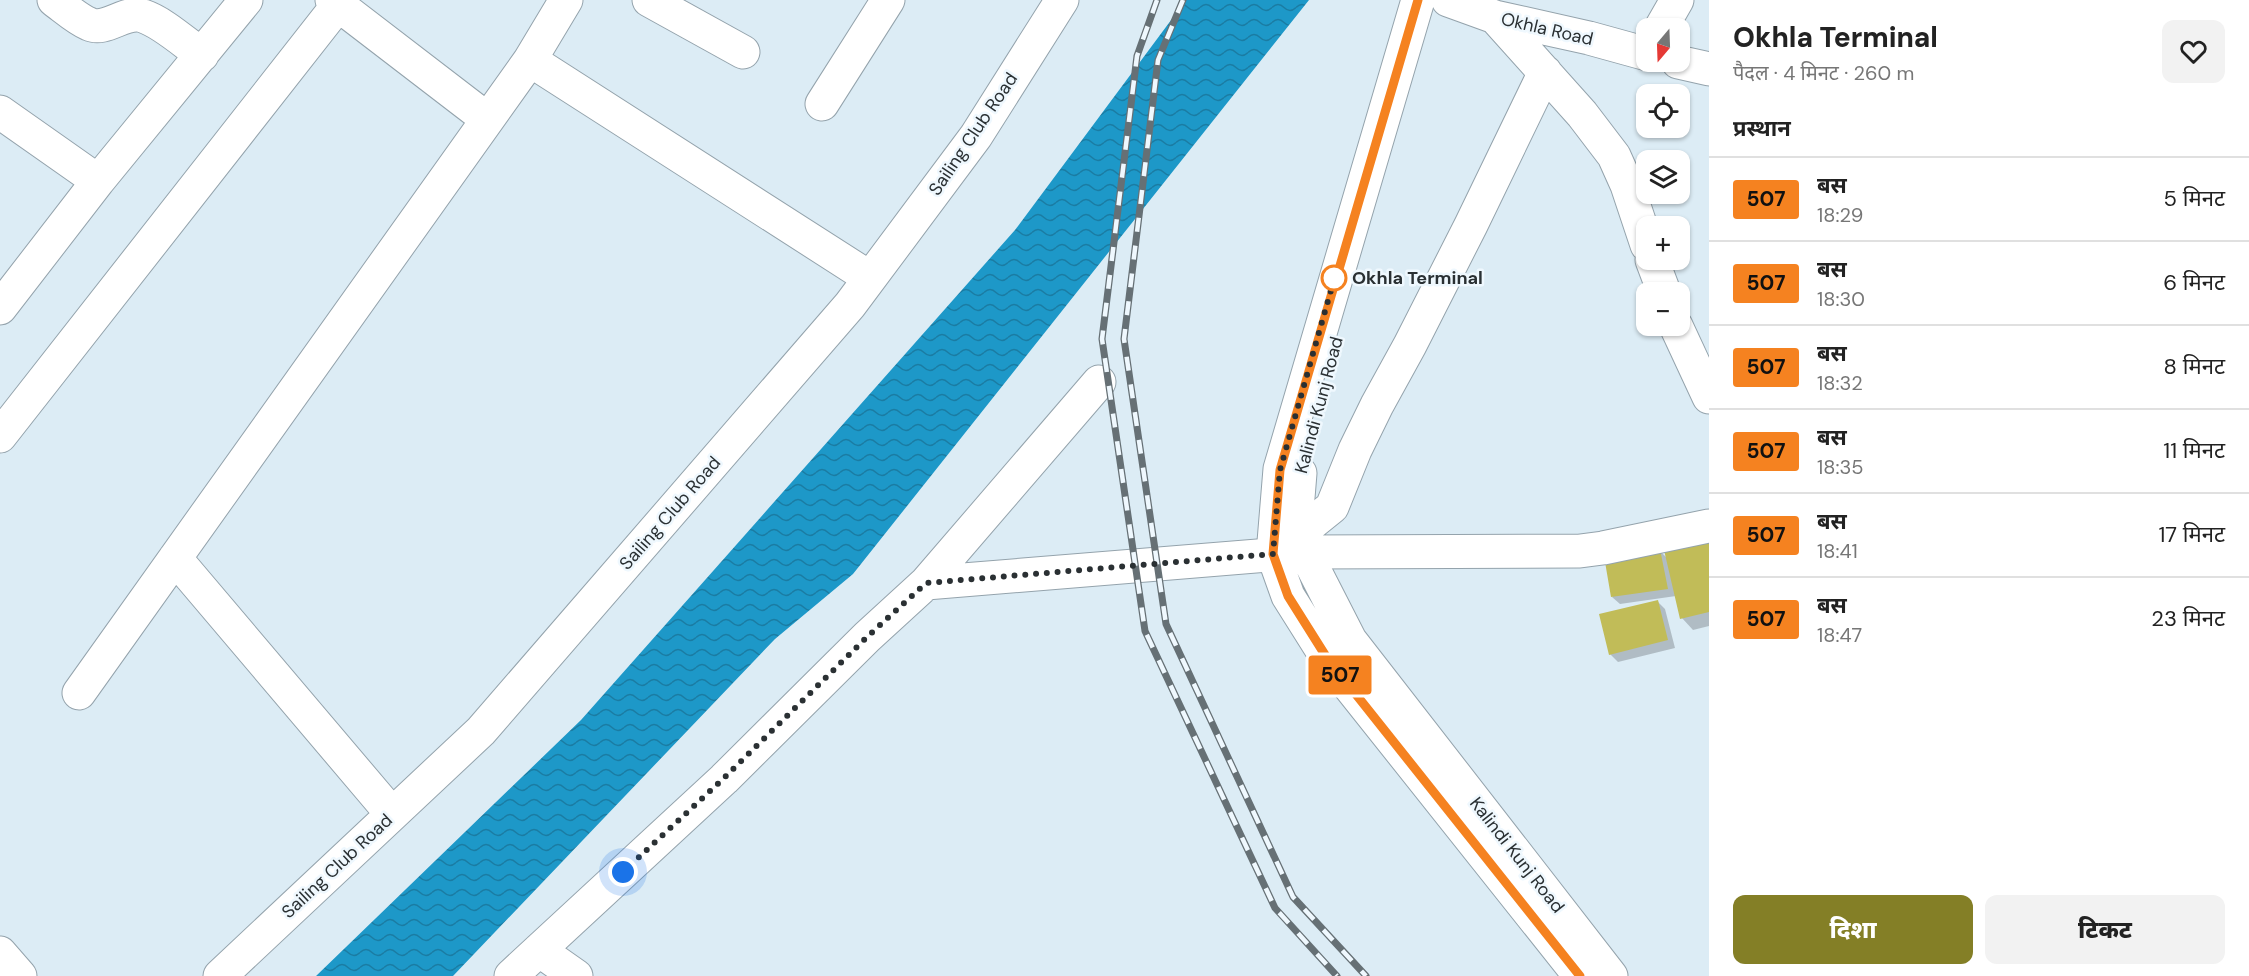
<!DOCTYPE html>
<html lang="hi">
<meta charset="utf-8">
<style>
:root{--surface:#fff;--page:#f2f2f2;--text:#222;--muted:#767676;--line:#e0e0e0;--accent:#847f26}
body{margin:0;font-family:"DM Sans","Noto Sans Devanagari",sans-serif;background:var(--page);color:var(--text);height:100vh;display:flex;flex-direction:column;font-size:22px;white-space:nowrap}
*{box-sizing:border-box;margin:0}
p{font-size:20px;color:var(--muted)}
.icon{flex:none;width:33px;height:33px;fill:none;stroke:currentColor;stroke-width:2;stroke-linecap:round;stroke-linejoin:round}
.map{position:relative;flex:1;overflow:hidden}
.details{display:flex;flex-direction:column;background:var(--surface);width:540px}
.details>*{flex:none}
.badge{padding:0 12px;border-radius:4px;font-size:21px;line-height:39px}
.needle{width:39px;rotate:199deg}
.buttons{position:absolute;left:1636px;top:18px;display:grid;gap:12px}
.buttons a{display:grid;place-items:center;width:54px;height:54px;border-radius:12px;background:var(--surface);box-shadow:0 2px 4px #0004;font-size:30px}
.you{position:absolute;width:30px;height:30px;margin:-15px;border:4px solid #fff;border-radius:50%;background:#1a73e8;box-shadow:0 0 0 9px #1a73e833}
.map>.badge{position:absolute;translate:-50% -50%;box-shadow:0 0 0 3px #fff}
h2{padding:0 24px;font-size:22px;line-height:54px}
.round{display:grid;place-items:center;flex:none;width:63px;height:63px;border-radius:12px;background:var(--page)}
.head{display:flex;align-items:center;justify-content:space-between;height:102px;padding:0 24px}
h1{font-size:28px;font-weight:800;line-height:45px}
.action{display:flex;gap:12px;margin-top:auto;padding:12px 24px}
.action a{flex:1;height:69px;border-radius:12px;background:var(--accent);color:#fff;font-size:24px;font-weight:800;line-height:69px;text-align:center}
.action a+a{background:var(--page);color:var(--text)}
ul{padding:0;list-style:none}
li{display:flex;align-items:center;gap:18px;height:84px;padding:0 24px;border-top:2px solid var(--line)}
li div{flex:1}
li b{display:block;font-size:22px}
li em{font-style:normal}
li .badge{min-width:66px;font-weight:700;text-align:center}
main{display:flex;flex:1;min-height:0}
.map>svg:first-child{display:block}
.water{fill:url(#water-waves)}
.shadow{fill:#0003}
.building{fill:#c1bc58}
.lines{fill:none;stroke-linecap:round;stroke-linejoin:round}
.minor-casing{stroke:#94a3ac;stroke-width:35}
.major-casing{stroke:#94a3ac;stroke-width:35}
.minor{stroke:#fff;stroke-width:33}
.major{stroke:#fff;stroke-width:33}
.rail-casing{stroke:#667075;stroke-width:7}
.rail{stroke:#eff8fe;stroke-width:4.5;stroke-dasharray:14;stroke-linecap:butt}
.line-casing{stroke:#fff;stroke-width:14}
.line{stroke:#f58220;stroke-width:9}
.walk{stroke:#2a3033;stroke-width:6;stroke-dasharray:0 10.8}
.stop-dot{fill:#fff;stroke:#f58220;stroke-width:3}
.labels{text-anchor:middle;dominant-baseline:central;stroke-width:5;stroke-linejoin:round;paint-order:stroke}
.street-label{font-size:18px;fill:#2a3033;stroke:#eff8fe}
.stop-label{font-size:18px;font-weight:bold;fill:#2a3033;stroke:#eff8fe;text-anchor:start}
</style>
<main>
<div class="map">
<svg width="1709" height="976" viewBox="0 0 1709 976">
<defs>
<pattern id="water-waves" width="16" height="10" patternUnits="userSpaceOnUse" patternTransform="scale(1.5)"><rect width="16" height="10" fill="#1d98c8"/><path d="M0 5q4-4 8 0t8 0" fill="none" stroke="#1a7ca3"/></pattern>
</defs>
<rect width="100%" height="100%" fill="#dcecf5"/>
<!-- water -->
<path class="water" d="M1186,0H1309L853,574L775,639L453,976H316L581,720L1015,230Z"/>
<!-- shadow -->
<path class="shadow" d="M1709,541V626L1693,630L1682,618L1676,596L1620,604L1612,597L1660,551L1667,558Z
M1658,602L1665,609L1675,648L1618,662L1610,654Z"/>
<!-- building -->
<path class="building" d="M1709,539V612L1680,619L1664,550Z
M1660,549L1668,589L1611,597L1604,556Z
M1658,600L1668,640L1609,655L1599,614Z"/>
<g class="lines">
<!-- minor casing -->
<g class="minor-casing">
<path id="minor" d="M54,0C65,8 77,19 89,24C106,32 125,10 143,16C162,22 185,43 202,55
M332,0L487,119
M649,0L743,52
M1448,0L1495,17L1589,38L1647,54
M1495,17L1582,114L1614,156L1627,185L1647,245
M1661,28L1677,0
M530,60L870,278
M1678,62L1709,69
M822,104L888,0
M0,112L98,181
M1652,260L1664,292
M0,308L98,181L246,0
M1676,326L1709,397
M0,436L338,5
M1301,532L1332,507L1355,450L1377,405L1410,345L1471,225L1545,72
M175,558L392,814
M926,583L1305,552L1580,551L1603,548L1709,526
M79,693L530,60L566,0
M539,950L576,976
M0,953L20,976
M220,976L481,731L850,305L976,136L1062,0
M511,976L724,779L867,637L926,583L1099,382"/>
</g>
<!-- major casing -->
<g class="major-casing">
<path id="major" d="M1418,0L1280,469L1273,554L1288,596L1327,658L1580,976
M1300,473L1297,510L1305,552L1350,640L1611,976"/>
</g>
<!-- minor -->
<use href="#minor" class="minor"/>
<!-- major -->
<use href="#major" class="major"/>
<!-- rail casing -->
<g class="rail-casing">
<path id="rail" d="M1157,0L1137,56L1102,339L1145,631L1275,908L1337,976
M1183,0L1158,60L1124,339L1166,624L1293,897L1366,976"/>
</g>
<!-- rail -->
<use href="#rail" class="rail"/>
</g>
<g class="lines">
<!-- line casing -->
<g class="line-casing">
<path id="line" d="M1418,0L1280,470L1273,554L1288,596L1327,658L1580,976"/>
</g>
<!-- line -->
<use href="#line" class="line"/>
<!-- walk -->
<path class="walk" d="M623,872L723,779L867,637L926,583L1273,554L1280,470L1337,269L1334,278"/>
</g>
<!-- markers -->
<circle class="stop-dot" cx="1334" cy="278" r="12"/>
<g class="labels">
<!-- street labels -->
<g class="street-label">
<text transform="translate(1547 29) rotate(13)">Okhla Road</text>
<text transform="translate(973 134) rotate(-56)">Sailing Club Road</text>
<text transform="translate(1319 405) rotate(-75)">Kalindi Kunj Road</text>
<text transform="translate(670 513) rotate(-49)">Sailing Club Road</text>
<text transform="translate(1517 855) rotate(52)">Kalindi Kunj Road</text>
<text transform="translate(337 866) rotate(-43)">Sailing Club Road</text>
</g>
<!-- stop labels -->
<g class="stop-label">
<text x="1352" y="278">Okhla Terminal</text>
</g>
</g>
</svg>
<div class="buttons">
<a><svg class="needle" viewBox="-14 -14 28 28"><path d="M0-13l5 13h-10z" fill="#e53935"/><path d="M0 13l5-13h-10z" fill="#767676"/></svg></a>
<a><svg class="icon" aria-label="locate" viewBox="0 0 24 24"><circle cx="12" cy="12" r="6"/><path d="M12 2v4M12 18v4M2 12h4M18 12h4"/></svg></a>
<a><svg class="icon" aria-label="layers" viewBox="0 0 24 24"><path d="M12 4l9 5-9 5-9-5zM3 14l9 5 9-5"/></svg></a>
<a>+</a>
<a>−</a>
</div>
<div class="you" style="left:623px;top:872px"></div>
<b class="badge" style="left:1340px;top:675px;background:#f58220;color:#111">507</b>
</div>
<section class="details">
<div class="head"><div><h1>Okhla Terminal</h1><p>पैदल · 4 मिनट · 260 m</p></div><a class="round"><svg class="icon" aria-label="heart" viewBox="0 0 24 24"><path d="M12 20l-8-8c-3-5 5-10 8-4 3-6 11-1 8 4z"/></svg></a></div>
<h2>प्रस्थान</h2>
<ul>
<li><span class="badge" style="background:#f58220;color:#111">507</span><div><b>बस</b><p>18:29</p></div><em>5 मिनट</em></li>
<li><span class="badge" style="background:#f58220;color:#111">507</span><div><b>बस</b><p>18:30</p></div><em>6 मिनट</em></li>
<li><span class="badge" style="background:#f58220;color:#111">507</span><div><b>बस</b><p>18:32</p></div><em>8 मिनट</em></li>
<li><span class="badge" style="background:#f58220;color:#111">507</span><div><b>बस</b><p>18:35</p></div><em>11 मिनट</em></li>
<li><span class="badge" style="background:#f58220;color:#111">507</span><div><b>बस</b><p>18:41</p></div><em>17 मिनट</em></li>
<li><span class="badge" style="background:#f58220;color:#111">507</span><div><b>बस</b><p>18:47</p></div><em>23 मिनट</em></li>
</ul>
<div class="action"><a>दिशा</a><a>टिकट</a></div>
</section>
</main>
